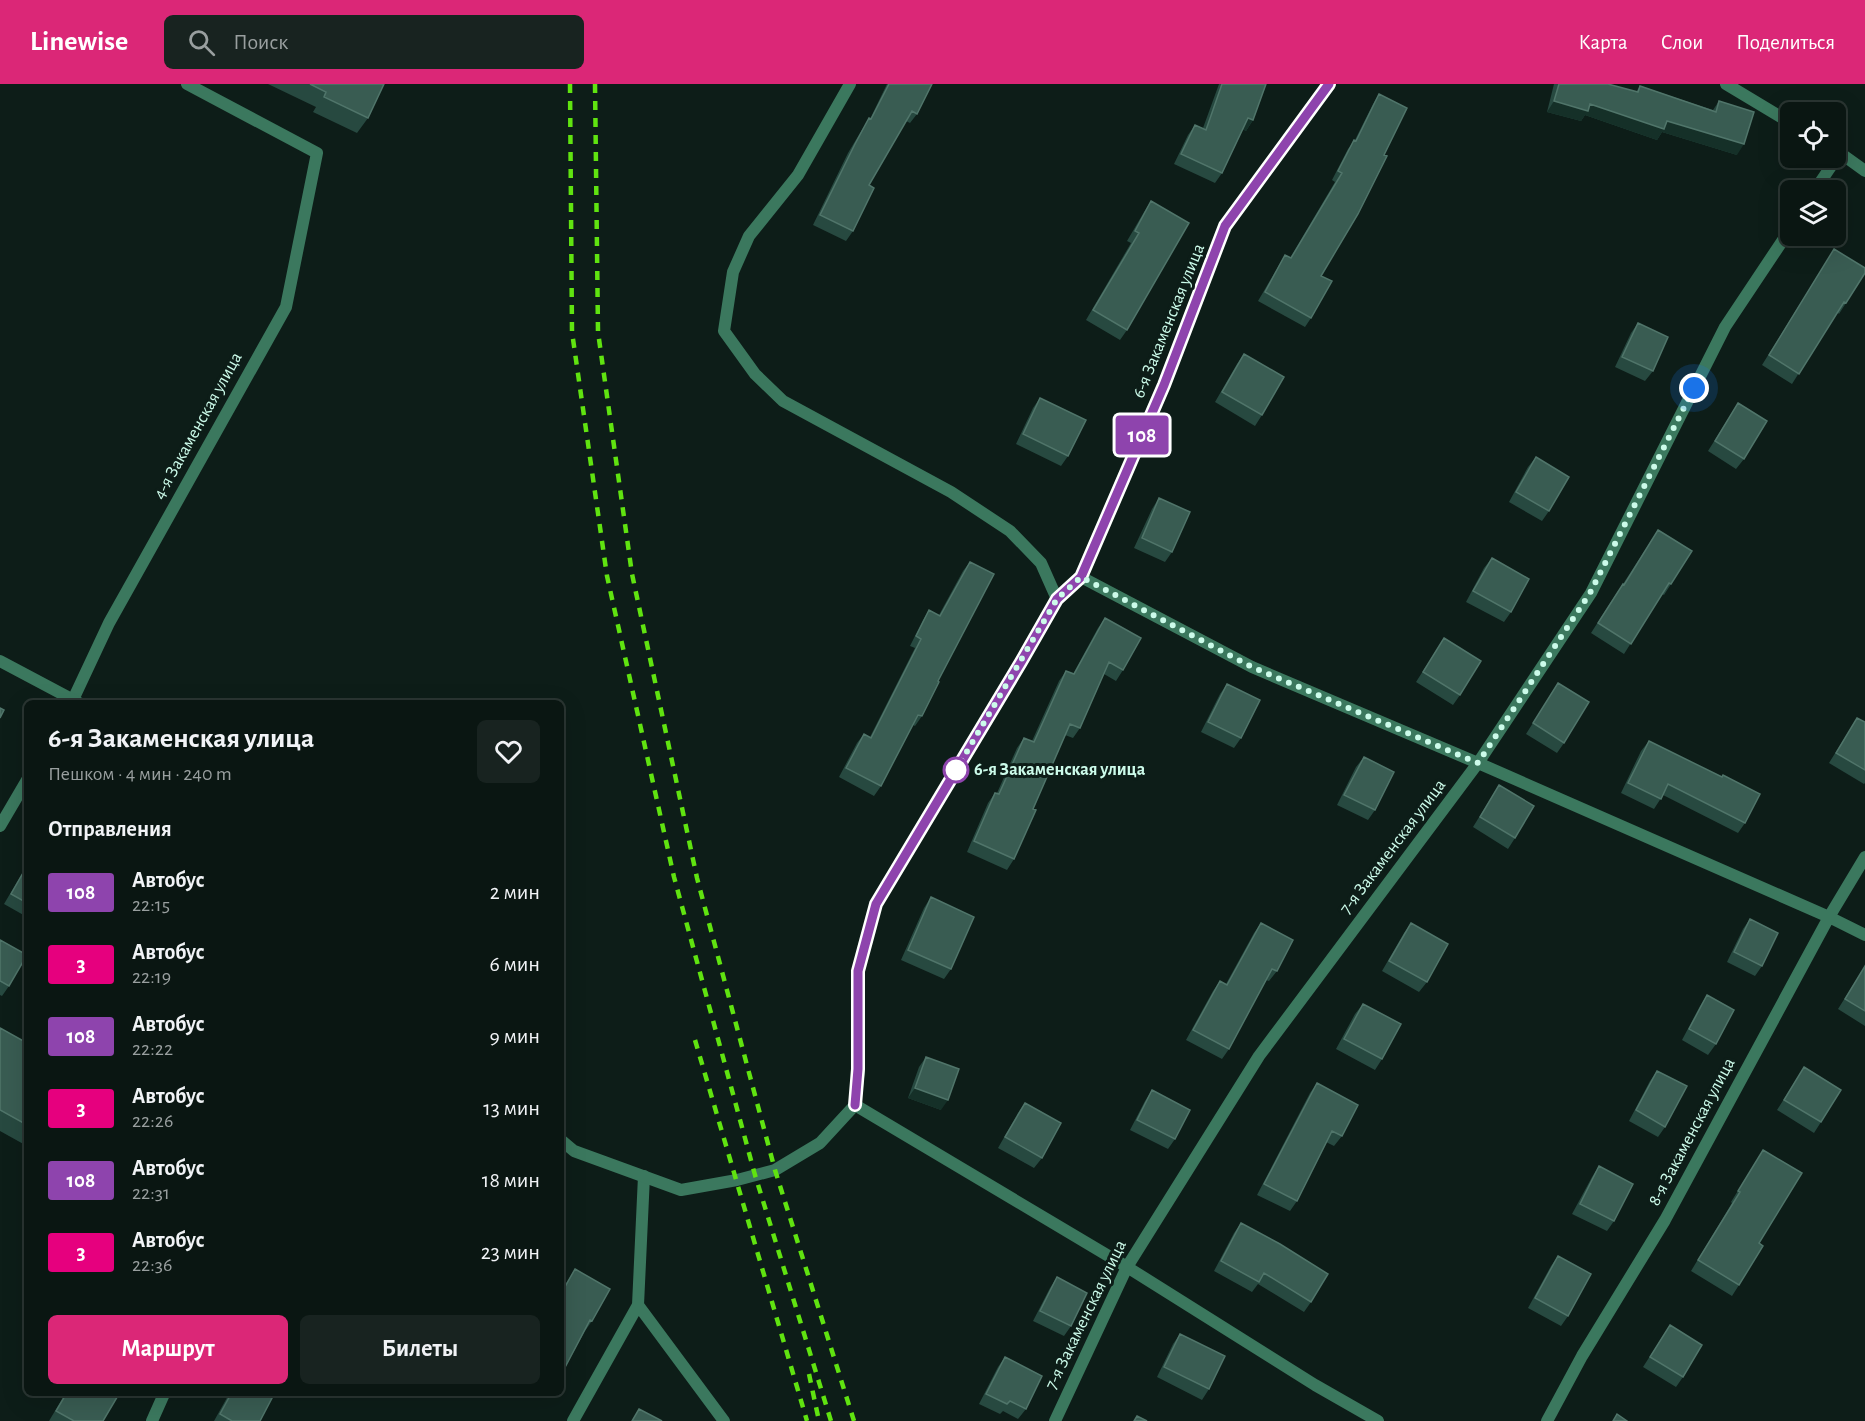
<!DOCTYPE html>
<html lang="ru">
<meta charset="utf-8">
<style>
:root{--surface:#0a1612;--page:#182320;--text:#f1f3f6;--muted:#999f9f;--line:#2a3532;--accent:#db2777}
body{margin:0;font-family:"Alegreya Sans",sans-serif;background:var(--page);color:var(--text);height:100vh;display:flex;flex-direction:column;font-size:22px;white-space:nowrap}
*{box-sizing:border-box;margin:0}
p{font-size:20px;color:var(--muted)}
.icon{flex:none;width:33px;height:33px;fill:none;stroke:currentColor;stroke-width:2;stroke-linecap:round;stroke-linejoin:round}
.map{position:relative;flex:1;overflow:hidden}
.side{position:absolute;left:24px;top:616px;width:540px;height:696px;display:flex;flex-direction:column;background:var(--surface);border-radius:9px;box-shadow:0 6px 24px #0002,0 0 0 2px var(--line)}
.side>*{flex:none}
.badge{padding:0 12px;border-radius:4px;font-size:21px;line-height:39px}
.buttons{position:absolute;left:1780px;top:18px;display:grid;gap:12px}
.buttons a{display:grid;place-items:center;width:66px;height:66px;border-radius:9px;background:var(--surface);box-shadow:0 6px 24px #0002,0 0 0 2px var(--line);font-size:30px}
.you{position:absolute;width:30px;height:30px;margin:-15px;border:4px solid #fff;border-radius:50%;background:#1a73e8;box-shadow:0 0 0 9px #1a73e833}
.map>.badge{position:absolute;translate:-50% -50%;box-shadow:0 0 0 3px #fff}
h2{padding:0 24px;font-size:22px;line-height:54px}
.round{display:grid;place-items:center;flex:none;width:63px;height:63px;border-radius:9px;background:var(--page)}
.headline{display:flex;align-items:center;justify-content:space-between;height:102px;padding:0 24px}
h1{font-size:28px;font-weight:700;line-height:45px}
.button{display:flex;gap:12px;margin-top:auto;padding:12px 24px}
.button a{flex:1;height:69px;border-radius:9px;background:var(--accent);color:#fff;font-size:24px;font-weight:700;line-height:69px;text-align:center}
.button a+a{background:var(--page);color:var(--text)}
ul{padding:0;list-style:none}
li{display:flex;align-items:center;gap:18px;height:72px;padding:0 24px}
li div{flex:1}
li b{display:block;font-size:22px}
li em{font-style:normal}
li .badge{min-width:66px;font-weight:700;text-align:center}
header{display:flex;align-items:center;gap:36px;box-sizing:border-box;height:84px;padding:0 30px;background:var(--accent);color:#fff}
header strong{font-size:28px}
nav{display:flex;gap:33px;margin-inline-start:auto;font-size:21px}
.search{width:420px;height:54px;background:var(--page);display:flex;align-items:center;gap:15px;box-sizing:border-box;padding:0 21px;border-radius:9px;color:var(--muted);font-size:22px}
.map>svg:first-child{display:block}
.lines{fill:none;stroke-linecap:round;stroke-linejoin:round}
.minor{stroke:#3b785e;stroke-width:12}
.tertiary{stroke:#3b785e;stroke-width:12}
.rail{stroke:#60e310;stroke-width:4.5;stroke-dasharray:9 8;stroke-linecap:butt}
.wall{fill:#274940}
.shaded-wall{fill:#153028}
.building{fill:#395c52;stroke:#50756a;stroke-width:1.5}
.line-casing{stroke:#fff;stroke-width:14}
.line{stroke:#8e44ad;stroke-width:9}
.walk{stroke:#ccfbea;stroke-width:6;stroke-dasharray:0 10.8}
.stop-dot{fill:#fff;stroke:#8e44ad;stroke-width:3}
.labels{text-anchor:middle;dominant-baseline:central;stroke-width:6;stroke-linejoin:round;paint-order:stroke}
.street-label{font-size:18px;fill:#ccfbea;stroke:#0d1d18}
.stop-label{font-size:18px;font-weight:bold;fill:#ccfbea;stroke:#0d1d18;text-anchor:start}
</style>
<header>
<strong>Linewise</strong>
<div class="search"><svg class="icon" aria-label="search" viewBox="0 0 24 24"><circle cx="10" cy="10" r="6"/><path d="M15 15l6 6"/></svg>Поиск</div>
<nav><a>Карта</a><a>Слои</a><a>Поделиться</a></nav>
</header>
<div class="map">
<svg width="1865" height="1337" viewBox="0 0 1865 1337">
<rect width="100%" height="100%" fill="#0d1d18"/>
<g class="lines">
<!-- minor -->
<path class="minor" d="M1726,0L1791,39
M1836,66L1865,87
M1815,106L1840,69
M1081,493L1252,583L1478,679L1829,833L1865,851
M1057,515L1081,493L1164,301L1225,142L1329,0
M71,620L109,539L286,223L317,69L187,0
M0,742L27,696
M855,1021L1127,1183L1315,1301L1378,1337
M638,1221L724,1337
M152,1337L164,1310
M573,1337L638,1221L644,1092
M1055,1337L1127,1183L1259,972L1478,679L1591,509L1725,243L1791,144
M1547,1337L1582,1272L1665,1136L1829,833L1865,773"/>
<!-- tertiary -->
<path class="tertiary" d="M0,577L81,620
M561,1056L574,1067L681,1106L737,1096L775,1086L820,1059L855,1021L859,985L858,887L876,820L1021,578L1057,515L1041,479L1010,447L951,408L783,317L755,290L724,247L733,188L749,152L798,91L850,0"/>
<!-- rail -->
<path class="rail" d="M570,0L572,248L607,492L674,793L755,1091L831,1337
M595,0L598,248L632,490L697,794L775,1086L854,1337
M695,956L807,1337
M809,1290L819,1337"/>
</g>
<!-- wall -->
<path class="wall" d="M268,0H384L368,34L357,49L313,28L316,23Z
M887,0H932L917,30L910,39L906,37L869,101L853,147L846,157L813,141L848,69L863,44L870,35Z
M1219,0H1266L1253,36L1246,47L1243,45L1222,89L1215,99L1174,80L1188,51L1195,41L1203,44Z
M1554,0H1608L1636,8L1640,2L1713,26L1719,17L1737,71L1662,48L1657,56L1585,31L1581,37L1547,28Z
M1379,10L1321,192L1311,234L1305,243L1258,217L1279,181L1285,171L1290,174L1335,98L1332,96L1348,65L1355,56L1373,20Z
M1151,117L1127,246L1120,256L1086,236L1131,159L1127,157L1144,128Z
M1834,165L1846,219L1839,230L1837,228L1792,300L1762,281Z
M1638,239L1653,287L1645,297L1615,283L1631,249Z
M1244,270L1262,331L1255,342L1215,318L1237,280Z
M1040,314L1068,372L1061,382L1016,360L1033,324Z
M1738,319L1744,375L1736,385L1708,367Z
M1536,373L1549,427L1542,437L1509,418L1528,383Z
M1159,414L1172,468L1165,478L1134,464L1152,425Z
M1658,446L1671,500L1664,511L1662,510L1624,570L1591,549L1616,510L1623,500Z
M1492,474L1511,528L1504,538L1466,518L1484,484Z
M970,478L938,597L922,632L915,642L913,641L881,702L874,712L839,693L857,659L864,650L870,653L915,564L910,562L923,536L929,526L939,531L963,487Z
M1105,534L1123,586L1116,597L1104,590L1080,644L1073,654L1065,651L1033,725L1014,775L1007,786L967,768L988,719L995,709H997L1017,664L1024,654L1032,657L1059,597L1066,587L1073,590L1098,544Z
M1444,554L1460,611L1453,621L1416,598Z
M1558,599L1564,659L1557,669L1526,650Z
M1227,600L1241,654L1234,664L1201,648L1220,610Z
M1857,634L1865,638V699L1864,700L1829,679Z
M1649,657L1745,739L1738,749L1663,711L1654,725L1621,709L1641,667Z
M1364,673L1375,726L1368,736L1337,721L1356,683Z
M1499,701L1515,754L1508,765L1473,743Z
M27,781V833L4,820Z
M931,813L951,885L944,895L901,876L924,824Z
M1750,835L1762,882L1755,892L1727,878L1743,845Z
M1261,839L1277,887L1269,897L1266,896L1229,965L1222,975L1186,956L1213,907L1220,897L1226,900L1254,849Z
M1411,839L1427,898L1419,908L1382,887L1404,849Z
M0,856L9,902L2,912L0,911Z
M1865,882V942L1838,925Z
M1707,911L1716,960L1708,971L1682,956L1700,922Z
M1363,920L1382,975L1375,986L1336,965L1355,930Z
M0,944L27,959V1062L0,1047Z
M926,973L941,1026L908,1014L919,983Z
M1804,983L1821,1038L1814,1049L1777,1026Z
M1657,987L1665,1043L1658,1053L1629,1037L1650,997Z
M1317,999L1342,1052L1334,1062L1326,1058L1297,1117L1290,1127L1257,1111L1310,1009Z
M1152,1006L1175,1055L1168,1065L1130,1046L1145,1017Z
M1025,1019L1042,1074L1034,1084L998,1064L1018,1029Z
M1763,1066L1759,1159L1739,1201L1732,1212L1691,1187L1732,1119L1731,1118Z
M1599,1082L1614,1137L1607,1147L1572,1130L1592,1093Z
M1241,1139L1311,1218L1304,1228L1258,1200L1252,1208L1214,1187L1234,1149Z
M1558,1172L1568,1232L1561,1242L1528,1224L1551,1182Z
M575,1185L592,1237L585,1247L561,1291V1207Z
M1057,1193L1071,1242L1064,1252L1033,1237L1050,1204Z
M1670,1241L1683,1293L1676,1303L1643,1283Z
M1180,1250L1209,1305L1202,1316L1157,1293L1173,1260Z
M1005,1273L1026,1325L1018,1335L1003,1327L1000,1330L979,1320L998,1283Z
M65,1310H119L103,1337H49Z
M229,1310H263L260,1337H214Z"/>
<!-- shaded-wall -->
<path class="shaded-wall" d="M1554,17L1590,20L1667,37L1744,60L1737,71L1662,48L1657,56L1585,31L1581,37L1547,28Z
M1248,34L1253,36L1246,47L1241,45Z
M915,1004L948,1016L941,1026L908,1014Z"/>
<!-- building -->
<path class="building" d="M310,0H384L368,34L324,13L326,8Z
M889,0H932L917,30L912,27L869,101L874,104L853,147L820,131L855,60L869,34L871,35Z
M1222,0H1266L1253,36L1248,34L1222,89L1181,70L1195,41L1206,46Z
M1559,0H1608L1638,8L1640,2L1716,28L1719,17L1754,28L1744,60L1667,37L1664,45L1590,20L1588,27L1554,17Z
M1379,10L1407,24L1384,71L1387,72L1358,130L1321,192L1332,197L1311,234L1265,208L1285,171L1291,174L1342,89L1338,87L1354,56L1356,57Z
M1151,117L1189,139L1127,246L1093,226L1139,149L1135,147Z
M1834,165L1865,184V189L1846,219L1844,218L1799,290L1769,271Z
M1638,239L1668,253L1653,287L1622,273Z
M1244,270L1284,293L1262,331L1222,308Z
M1040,314L1086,336L1068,372L1023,350Z
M1738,319L1767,337L1744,375L1715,357Z
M1536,373L1569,393L1549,427L1516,408Z
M1159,414L1190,428L1172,468L1142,454Z
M1658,446L1692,467L1671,500L1669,499L1631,560L1598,539L1623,500L1624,501Z
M1492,474L1529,495L1511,528L1473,507Z
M970,478L994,490L938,597L939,598L922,632L918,631L881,702L846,684L864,650L871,654L921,555L916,552L929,526L940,532Z
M1105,534L1141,554L1123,586L1109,578L1080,644L1070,640L1033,725L1036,726L1014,775L974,757L995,709L999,710L1024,654L1034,658L1066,587L1074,590Z
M1444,554L1481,577L1460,611L1423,588Z
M1558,599L1589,618L1564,659L1533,639Z
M1227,600L1260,616L1241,654L1208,638Z
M0,624L4,626L0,634Z
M1857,634L1865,638V686L1836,669Z
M1649,657L1722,693L1723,691L1760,710L1745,739L1668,700L1661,715L1628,699Z
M1364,673L1394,688L1375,726L1344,711Z
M1499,701L1534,722L1515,754L1480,733Z
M27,782V819L11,810Z
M931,813L974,833L951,885L908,866Z
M1750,835L1778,849L1762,882L1734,868Z
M1261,839L1293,856L1277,887L1272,885L1229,965L1193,946L1220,897L1227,901Z
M1411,839L1448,860L1427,898L1389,877Z
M0,856L27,871L9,902L0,897Z
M1865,882V927L1845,915Z
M1707,911L1734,926L1716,960L1689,945Z
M1363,920L1401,940L1382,975L1344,955Z
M0,944L27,959V1041L0,1026Z
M926,973L959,985L948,1016L915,1004Z
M1804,983L1841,1006L1821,1038L1784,1016Z
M1657,987L1687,1002L1665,1043L1636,1026Z
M1317,999L1358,1021L1342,1052L1332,1047L1297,1117L1264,1100Z
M1152,1006L1190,1026L1175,1055L1137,1036Z
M1025,1019L1061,1039L1042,1074L1005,1053Z
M1763,1066L1802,1089L1759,1159L1763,1162L1739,1201L1698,1176L1740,1108L1738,1107Z
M1599,1082L1633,1100L1614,1137L1580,1120Z
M1241,1139L1280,1160L1328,1190L1311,1218L1264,1189L1259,1198L1221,1177Z
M1558,1172L1591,1190L1568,1232L1535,1214Z
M575,1185L610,1205L592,1237L590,1236L561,1291V1210Z
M1057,1193L1087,1209L1071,1242L1040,1227Z
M1670,1241L1702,1261L1683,1293L1650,1273Z
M1180,1250L1225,1272L1209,1305L1164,1283Z
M1005,1273L1042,1292L1026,1325L1010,1317L1007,1320L986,1310Z
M66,1310H119L103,1337H74L56,1327Z
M231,1310H263L272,1314L260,1337H232L220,1330Z
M639,1325L662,1337H632Z
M1617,1330L1627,1337H1613Z
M1137,1332L1147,1337H1134Z"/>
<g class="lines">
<!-- line casing -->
<g class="line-casing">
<path id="line" d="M855,1021L858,985V887L876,820L1021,578L1057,515L1081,493L1164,301L1225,142L1329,0"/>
</g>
<!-- line -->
<use href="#line" class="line"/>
<!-- walk -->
<path class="walk" d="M956,686L1057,515L1081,493L1252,583L1478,679L1590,509L1694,304"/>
</g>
<!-- markers -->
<circle class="stop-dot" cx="956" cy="686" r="12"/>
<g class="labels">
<!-- street labels -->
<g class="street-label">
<text transform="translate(1169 237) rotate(-68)">6-я Закаменская улица</text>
<text transform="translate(198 342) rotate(-61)">4-я Закаменская улица</text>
<text transform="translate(1393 763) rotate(-53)">7-я Закаменская улица</text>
<text transform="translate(1692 1048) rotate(-62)">8-я Закаменская улица</text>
<text transform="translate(1086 1231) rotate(-64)">7-я Закаменская улица</text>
</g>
<!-- stop labels -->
<g class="stop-label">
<text x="974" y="686">6-я Закаменская улица</text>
</g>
</g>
</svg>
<div class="buttons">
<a><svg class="icon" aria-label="locate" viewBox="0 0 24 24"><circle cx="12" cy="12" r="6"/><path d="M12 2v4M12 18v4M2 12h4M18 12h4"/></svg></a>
<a><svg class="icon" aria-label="layers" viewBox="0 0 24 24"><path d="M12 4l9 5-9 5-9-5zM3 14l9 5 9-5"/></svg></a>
</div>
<div class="you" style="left:1694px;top:304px"></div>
<b class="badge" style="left:1142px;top:351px;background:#8e44ad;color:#fff">108</b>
<section class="side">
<div class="headline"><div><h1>6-я Закаменская улица</h1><p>Пешком · 4 мин · 240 m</p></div><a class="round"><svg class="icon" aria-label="heart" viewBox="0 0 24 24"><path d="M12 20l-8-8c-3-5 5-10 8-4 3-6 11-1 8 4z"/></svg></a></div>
<h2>Отправления</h2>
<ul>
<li><span class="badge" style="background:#8e44ad;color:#fff">108</span><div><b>Автобус</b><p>22:15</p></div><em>2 мин</em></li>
<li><span class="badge" style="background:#e6007e;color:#fff">3</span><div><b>Автобус</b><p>22:19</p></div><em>6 мин</em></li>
<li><span class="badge" style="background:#8e44ad;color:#fff">108</span><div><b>Автобус</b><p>22:22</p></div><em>9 мин</em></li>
<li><span class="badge" style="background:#e6007e;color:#fff">3</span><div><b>Автобус</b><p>22:26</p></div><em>13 мин</em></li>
<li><span class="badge" style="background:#8e44ad;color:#fff">108</span><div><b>Автобус</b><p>22:31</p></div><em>18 мин</em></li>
<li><span class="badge" style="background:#e6007e;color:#fff">3</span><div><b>Автобус</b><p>22:36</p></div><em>23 мин</em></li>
</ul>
<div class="button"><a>Маршрут</a><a>Билеты</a></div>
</section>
</div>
